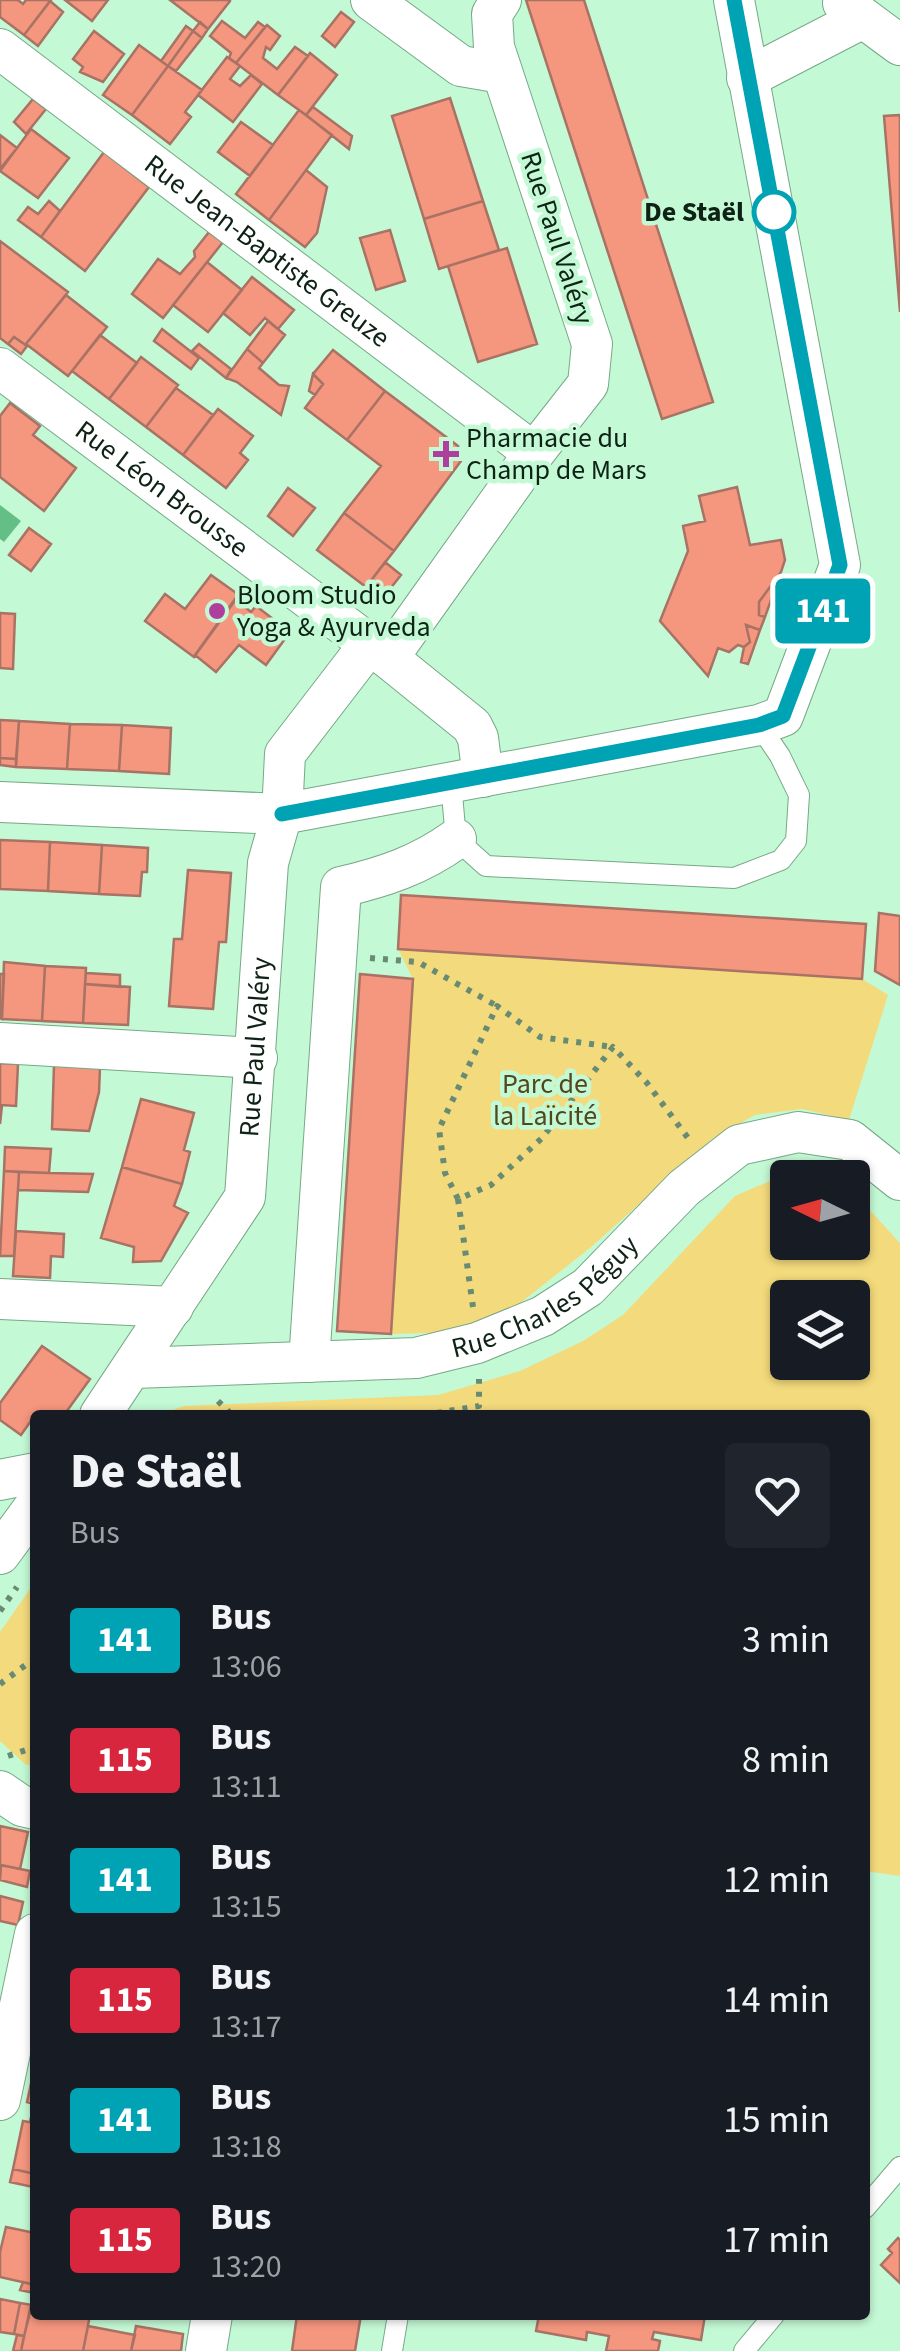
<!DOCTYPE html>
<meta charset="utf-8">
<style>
:root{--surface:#171b24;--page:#20242c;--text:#f1f3f6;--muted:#9ea1a6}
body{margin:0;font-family:"Source Sans 3",sans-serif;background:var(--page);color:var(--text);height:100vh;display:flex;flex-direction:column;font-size:38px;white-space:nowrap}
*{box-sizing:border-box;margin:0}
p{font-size:32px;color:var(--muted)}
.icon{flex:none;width:55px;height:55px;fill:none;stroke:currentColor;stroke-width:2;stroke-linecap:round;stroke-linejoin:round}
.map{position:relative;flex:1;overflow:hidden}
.details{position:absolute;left:30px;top:1410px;width:840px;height:910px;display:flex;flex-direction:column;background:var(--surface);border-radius:10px;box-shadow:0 2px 8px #0004}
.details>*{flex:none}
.badge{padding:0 20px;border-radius:8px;font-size:35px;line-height:65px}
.needle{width:65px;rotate:275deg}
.buttons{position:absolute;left:770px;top:1160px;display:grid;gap:20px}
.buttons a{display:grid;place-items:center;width:100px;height:100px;border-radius:10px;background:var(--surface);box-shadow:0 2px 8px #0004;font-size:50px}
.map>.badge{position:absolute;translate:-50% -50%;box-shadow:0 0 0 5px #fff}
.round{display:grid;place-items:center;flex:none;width:105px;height:105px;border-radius:10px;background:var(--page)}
.headline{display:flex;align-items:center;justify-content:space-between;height:170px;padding:0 40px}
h1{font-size:48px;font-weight:700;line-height:75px}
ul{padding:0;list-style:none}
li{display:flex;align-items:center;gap:30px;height:120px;padding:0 40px}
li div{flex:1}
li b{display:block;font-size:38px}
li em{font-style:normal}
li .badge{min-width:110px;font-weight:700;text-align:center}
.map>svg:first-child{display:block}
.green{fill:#f3da7c;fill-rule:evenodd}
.water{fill:#64bf87}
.building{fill:#f5967e;stroke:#a87264;stroke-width:2.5}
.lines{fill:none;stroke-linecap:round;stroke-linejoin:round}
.service-casing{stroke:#77a887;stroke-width:22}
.minor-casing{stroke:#77a887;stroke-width:42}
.path{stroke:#678b73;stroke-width:6;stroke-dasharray:5 8;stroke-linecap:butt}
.service{stroke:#fff;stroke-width:20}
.minor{stroke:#fff;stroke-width:40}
.line-casing{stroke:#fff;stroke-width:22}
.line{stroke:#00a3b4;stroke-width:15}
.stop-dot{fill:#fff;stroke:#00a3b4;stroke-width:5}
.poi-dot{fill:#ae3f9c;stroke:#c4f9d5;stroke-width:4}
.labels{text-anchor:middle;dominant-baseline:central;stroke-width:9;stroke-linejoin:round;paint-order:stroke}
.stop-label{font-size:28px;font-weight:bold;fill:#0e2216;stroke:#c4f9d5;text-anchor:end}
.street-label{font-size:28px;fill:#0e2216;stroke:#c4f9d5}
.poi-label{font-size:28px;fill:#0e2216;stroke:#c4f9d5;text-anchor:start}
.park-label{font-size:28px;fill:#52471f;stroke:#c4f9d5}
</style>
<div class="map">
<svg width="900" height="2351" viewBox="0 0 900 2351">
<rect width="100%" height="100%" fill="#c4f9d5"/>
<!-- green -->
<path class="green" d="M398,949L862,979L888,995L849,1120L802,1109L755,1115L712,1139L590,1248L519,1304L467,1332L391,1334L413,979Z
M787,1180L788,1242H852L853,1192L900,1243V1876L865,1871V1415H158L184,1406L438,1395L520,1371L583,1341L623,1315L735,1196L770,1181ZM788,1298H852V1362H788Z
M35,1582V1767L25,1764L0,1741V1632Z"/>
<!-- water -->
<path class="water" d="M0,505L21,521L4,542L0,539Z"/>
<!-- building -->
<path class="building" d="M0,0H18L23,4L26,0H51L24,35L0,17Z
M65,0H108L92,21Z
M170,0H230V1L208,29Z
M526,0H584L713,402L662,419Z
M50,1L63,12L38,46L24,35Z
M341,12L354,22L335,47L322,36Z
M222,21L245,38L258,22L265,27L236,63L229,58L231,53L210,36Z
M200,22L208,29L202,38L193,31Z
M267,25L280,36L270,50L266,47L263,58L277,69L295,47L308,56L278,95L236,63Z
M186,26L193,31L168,66L161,61Z
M94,31L124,54L103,82L80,72L83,67L73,59Z
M193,31L202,38L176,71L168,66Z
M139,45L168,66L132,115L103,95Z
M310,53L337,75L306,115L278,95Z
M227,57L240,66L230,79L240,86L251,75L262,84L233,122L198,95Z
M168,66L202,90L185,112L191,117L170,144L132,115Z
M450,98L483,201L424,219L392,116Z
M33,99L46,109L26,134L14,122Z
M313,107L352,136L349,149L306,115Z
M299,110L332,135L269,220L236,194Z
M900,115V312L884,116Z
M241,122L273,145L250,176L218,152Z
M31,129L69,158L38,198L0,171Z
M0,135L17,148L0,169Z
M104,152L149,187L85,271L41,237Z
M306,170L327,187L317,233L305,247L269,220Z
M49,201L60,211L41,237L18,220L28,207L38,214Z
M483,201L499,250L439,269L424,219Z
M390,230L405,281L376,290L360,238Z
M209,232L223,242L163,318L132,294L158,259L180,274L195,257L194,251Z
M0,241L68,292L26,344L27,346L14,337L8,344L0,338Z
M507,248L537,344L478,362L448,266Z
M207,262L242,290L208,332L173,305Z
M252,277L294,310L278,329L265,318L250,335L223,313Z
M66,295L107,327L68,376L26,344Z
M268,321L285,335L263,363L247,349Z
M162,329L199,358L191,369L154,341Z
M100,335L137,363L109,399L72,371Z
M14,337L27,346L21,354L8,344Z
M199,344L231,369L226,378L192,351Z
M247,349L263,363L259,368L279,385L289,386L281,415L237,382L226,378Z
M333,350L385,391L347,440L305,408L323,384L313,374Z
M141,357L178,385L146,427L109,399Z
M313,374L323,384L315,395L309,391Z
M176,388L213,415L183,455L146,427Z
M385,391L458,446L461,461L394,551L344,513L381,466L347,440Z
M10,403L40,426L33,435L76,468L44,511L0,477V416Z
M218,409L253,436L240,453L248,460L226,488L183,455Z
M737,487L750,545L781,540L785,560L781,572L759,602V615L765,617L760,630L746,625L750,642L744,647L738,645L729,652L718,648L708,676L660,621L688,551L683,526L705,521L699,496Z
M288,488L315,508L293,536L268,516Z
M344,513L394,551L366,587L317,550Z
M29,528L51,544L31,571L9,555Z
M385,562L401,575L382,599L366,587Z
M781,572L765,617L759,615V602Z
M211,575L239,595L194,657L145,621L165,594L185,609Z
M235,599L251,612L256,606L290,632L266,665L239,645L216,672L195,655Z
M0,613L15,614L13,669L0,668Z
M746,625L760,630L748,664L741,662L744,647L750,642Z
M0,720L19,721L16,759L0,758Z
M19,721L70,724L67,769L16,767Z
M70,724L122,725L119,771L67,769Z
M122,725L171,728L169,774L119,771Z
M0,758L16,759V767L0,765Z
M0,840L50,842L48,891L0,889Z
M50,842L102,845L99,894L48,891Z
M102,845L148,848L147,872H142L140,896L99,894Z
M188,870L231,873L226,942H219L213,1009L169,1006L174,939H182Z
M401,895L866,924L862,979L398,949Z
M879,913L900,916V985L875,971Z
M4,962L45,966L42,1021L2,1019Z
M45,966L86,968L83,1023L42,1021Z
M86,973L120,975V987L85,984Z
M0,974H4L2,1019L0,1018Z
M360,974L413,979L391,1334L337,1331Z
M85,984L130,987L128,1025L83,1023Z
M0,1063L18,1064L16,1106L2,1105L0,1124Z
M54,1065L100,1068L99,1092L89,1131L52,1129Z
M141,1099L194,1113L184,1150L190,1152L182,1184L122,1167Z
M5,1147L51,1149L49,1173L4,1171Z
M122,1167L182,1184L174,1206L188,1213L161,1261L133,1262L134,1247L101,1238Z
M4,1171L19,1172L14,1256H0Z
M19,1172L49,1173L93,1174L88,1192L18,1190Z
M16,1231L64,1234L63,1257L51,1256L50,1278L13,1276Z
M42,1346L90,1379L64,1415H35L21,1435L0,1420V1403Z
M0,1826L28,1832L20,1869L0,1865Z
M1,1865L30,1871L27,1887L0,1880Z
M0,1896L23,1902L18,1925L0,1921Z
M35,2065V2123L30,2122L34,2104L27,2102Z
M23,2121L35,2123V2174L13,2169Z
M13,2169L35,2174L33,2187L10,2182Z
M6,2227L35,2233V2285L0,2277V2252Z
M898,2238L900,2240V2283L881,2265L892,2253L888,2249Z
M23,2282L35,2285L34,2293L20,2290Z
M35,2286V2315H90L83,2351H21Z
M0,2299L20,2303L14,2334L0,2332Z
M20,2303L32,2305L24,2336L14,2334Z
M297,2315H361L355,2351H292Z
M539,2315H705L701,2340L654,2332L652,2339L660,2341L658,2351H606L609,2336L587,2332L586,2340L536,2331Z
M88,2326L135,2335L131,2351H83Z
M136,2326L183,2334L181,2351H131Z
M17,2335L24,2336L21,2351H13Z"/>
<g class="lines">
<!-- service casing -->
<g class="service-casing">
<path id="service" d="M451,783L456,839L486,866L734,878L781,860L796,841L799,795L780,756L759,725
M865,2208L900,2167
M392,2351L398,2315
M744,2351L774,2315"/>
</g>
<!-- minor casing -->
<g class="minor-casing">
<g id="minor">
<path d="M371,0L461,66L502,73"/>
<path d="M843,3L900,45"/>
<path id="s1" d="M0,49L534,453"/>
<path d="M747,78L863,18"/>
<path id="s2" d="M0,368L388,658L472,726L478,738L483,777"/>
<path d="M388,658L534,453L588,384L592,344L494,47L492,14L501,0"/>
<path d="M0,802L282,814L759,725L783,716L840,565L734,0"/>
<path d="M0,1043L257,1058"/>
<path d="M0,1299L173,1307"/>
<path d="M309,1362L341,887C384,877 420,865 456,839"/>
<path id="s3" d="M133,1368L416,1358L477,1343L543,1316L588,1287L684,1188L739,1145L798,1132L850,1140L900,1180"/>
<path id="s4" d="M100,1415L245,1197L268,863L282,814L285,754L358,659"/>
<path d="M0,1480L35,1473"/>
<path d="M0,1554L35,1506"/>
<path d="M0,1791L22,1806L35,1809"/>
<path d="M0,2100L35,1934"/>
<path d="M206,2351L212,2315"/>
</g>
</g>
<!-- path -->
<path class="path" d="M370,958L418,962L497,1006
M458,1199L445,1173L439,1129L497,1006L540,1037L613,1047
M473,1307L458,1199L491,1185L542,1138L613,1047L647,1083L688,1138
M218,1401L232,1415
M424,1415L479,1406V1379
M0,1611L17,1587
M0,1684L35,1658
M8,1756L35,1747"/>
<!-- service -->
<use href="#service" class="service"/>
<!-- minor -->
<use href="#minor" class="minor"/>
</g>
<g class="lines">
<!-- line casing -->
<g class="line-casing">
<path id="line" d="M282,814L759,725L783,716L840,565L734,0"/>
</g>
<!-- line -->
<use href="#line" class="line"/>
</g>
<!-- markers -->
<circle class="stop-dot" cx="774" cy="212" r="20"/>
<g class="poi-dot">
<path d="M441 439h10v10h10v10h-10v10h-10v-10h-10v-10h10z"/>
<circle cx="217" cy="611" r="10"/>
</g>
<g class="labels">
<!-- stop labels -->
<g class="stop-label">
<text x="744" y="212">De Staël</text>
</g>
<!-- street labels -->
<g class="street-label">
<text transform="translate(557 238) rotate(72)">Rue Paul Valéry</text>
<text stroke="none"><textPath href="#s1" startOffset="335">Rue Jean-Baptiste Greuze</textPath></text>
<text stroke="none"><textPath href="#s2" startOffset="202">Rue Léon Brousse</textPath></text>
<text stroke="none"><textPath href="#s4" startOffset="412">Rue Paul Valéry</textPath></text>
<text stroke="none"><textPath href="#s3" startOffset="428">Rue Charles Péguy</textPath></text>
</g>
<!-- poi labels -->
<g class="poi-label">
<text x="466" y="438">Pharmacie du<tspan x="466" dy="32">Champ de Mars</tspan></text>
<text x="237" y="595">Bloom Studio<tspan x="237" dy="32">Yoga &amp; Ayurveda</tspan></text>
</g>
<!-- park labels -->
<g class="park-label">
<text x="545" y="1084">Parc de<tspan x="545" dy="32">la Laïcité</tspan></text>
</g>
</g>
</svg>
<div class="buttons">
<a><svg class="needle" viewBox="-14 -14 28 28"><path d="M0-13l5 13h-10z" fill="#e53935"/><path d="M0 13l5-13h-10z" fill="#9ea1a6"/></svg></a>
<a><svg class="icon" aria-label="layers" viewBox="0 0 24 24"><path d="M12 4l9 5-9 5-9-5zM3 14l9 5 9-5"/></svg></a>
</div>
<b class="badge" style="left:823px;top:611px;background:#00a3b4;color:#fff">141</b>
<section class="details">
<div class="headline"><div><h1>De Staël</h1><p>Bus</p></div><a class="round"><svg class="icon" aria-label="heart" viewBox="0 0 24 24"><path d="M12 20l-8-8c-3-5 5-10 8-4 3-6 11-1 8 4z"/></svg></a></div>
<ul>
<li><span class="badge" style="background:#00a3b4;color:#fff">141</span><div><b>Bus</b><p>13:06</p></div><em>3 min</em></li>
<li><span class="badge" style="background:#d7263d;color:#fff">115</span><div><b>Bus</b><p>13:11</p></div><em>8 min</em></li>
<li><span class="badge" style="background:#00a3b4;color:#fff">141</span><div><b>Bus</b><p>13:15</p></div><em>12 min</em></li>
<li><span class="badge" style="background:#d7263d;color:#fff">115</span><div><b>Bus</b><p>13:17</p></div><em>14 min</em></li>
<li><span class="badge" style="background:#00a3b4;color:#fff">141</span><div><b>Bus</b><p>13:18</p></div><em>15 min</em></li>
<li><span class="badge" style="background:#d7263d;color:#fff">115</span><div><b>Bus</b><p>13:20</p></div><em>17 min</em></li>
</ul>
</section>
</div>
